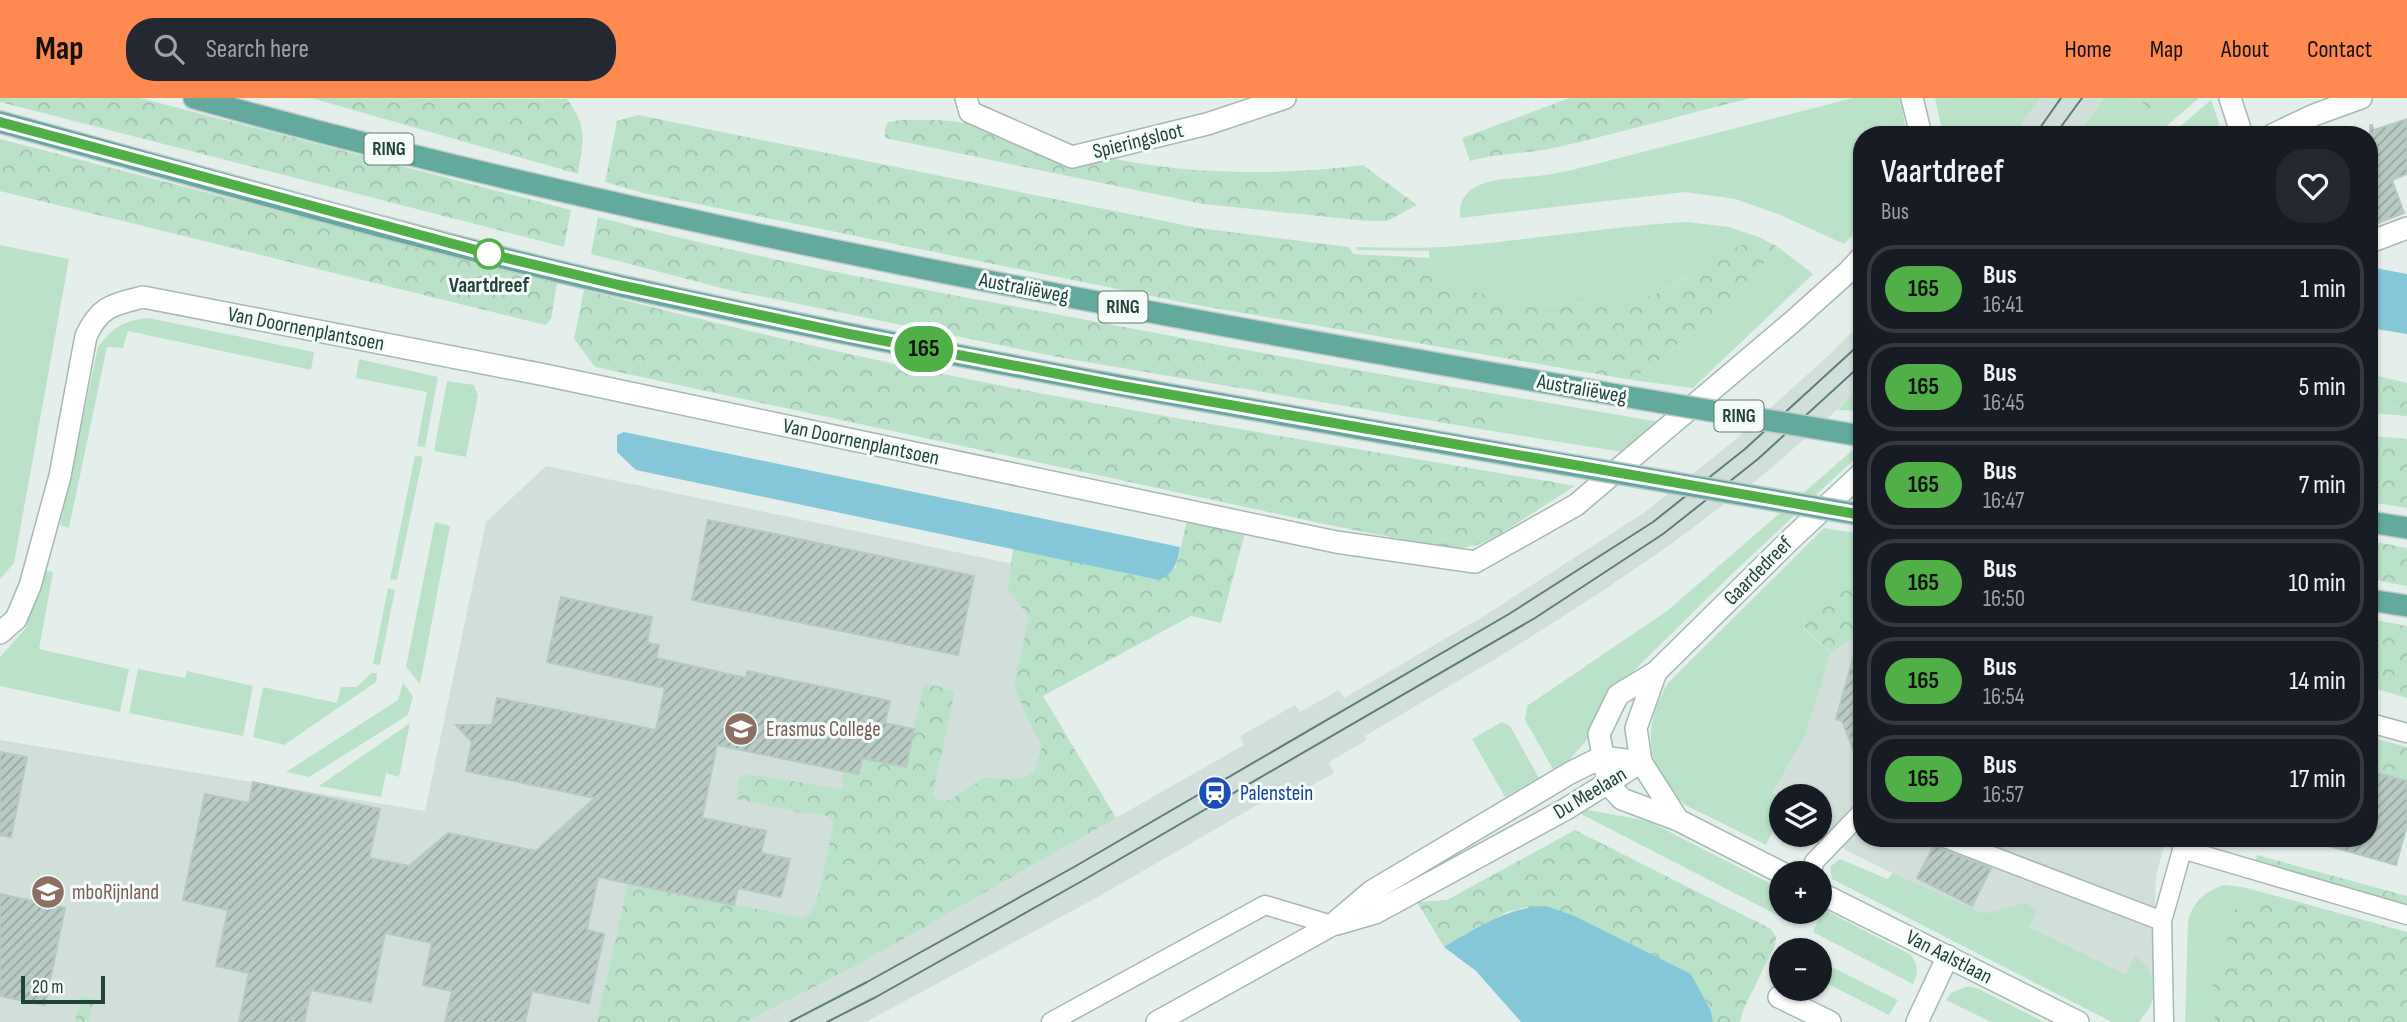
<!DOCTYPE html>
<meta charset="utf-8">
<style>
:root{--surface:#171b24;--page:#242831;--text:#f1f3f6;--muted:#9ea1a6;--line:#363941;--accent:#ff8a51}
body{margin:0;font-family:"Sofia Sans Condensed",sans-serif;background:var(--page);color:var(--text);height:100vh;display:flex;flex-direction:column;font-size:26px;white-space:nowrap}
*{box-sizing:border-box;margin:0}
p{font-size:23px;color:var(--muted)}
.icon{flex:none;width:38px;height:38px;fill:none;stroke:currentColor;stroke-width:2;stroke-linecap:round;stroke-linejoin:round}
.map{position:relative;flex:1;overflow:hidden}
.drawer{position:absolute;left:1853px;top:28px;width:525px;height:721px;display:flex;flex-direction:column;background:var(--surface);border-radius:28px;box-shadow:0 2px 5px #0004}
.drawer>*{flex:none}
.badge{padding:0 14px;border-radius:23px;font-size:24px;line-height:46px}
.controls{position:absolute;left:1769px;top:686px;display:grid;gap:14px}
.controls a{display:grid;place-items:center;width:63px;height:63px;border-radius:50%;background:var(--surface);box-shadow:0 2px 5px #0004;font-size:35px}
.scale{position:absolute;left:21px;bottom:18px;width:84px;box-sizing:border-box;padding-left:7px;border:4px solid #21433c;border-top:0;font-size:19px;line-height:24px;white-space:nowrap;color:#21433c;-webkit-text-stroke:5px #f5fbf8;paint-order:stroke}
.map>.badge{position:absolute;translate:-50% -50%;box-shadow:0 0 0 4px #fff}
.round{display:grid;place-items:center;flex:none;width:74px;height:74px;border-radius:28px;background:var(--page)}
.head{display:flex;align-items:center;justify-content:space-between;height:119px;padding:0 28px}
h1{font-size:33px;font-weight:600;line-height:52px}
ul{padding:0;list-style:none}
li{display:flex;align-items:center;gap:21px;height:88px;margin:0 14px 10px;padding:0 14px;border:4px solid var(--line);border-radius:28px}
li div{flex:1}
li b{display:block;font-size:26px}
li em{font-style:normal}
li .badge{min-width:77px;font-weight:700;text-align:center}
header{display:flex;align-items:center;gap:42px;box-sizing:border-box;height:98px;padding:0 35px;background:var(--accent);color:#111}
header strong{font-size:33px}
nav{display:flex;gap:38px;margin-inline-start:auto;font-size:24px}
.search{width:490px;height:63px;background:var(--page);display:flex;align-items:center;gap:18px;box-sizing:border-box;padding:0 24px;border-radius:28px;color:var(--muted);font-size:26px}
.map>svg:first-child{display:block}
.built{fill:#d1dfda}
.green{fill:#bae2c8}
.forest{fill:url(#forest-crowns)}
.water{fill:#86c6d9}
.building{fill:url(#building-hatch);stroke:#b5c9c3;stroke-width:2}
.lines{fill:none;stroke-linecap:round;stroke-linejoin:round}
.lane-casing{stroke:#a6b8b3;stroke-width:21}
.street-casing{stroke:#a6b8b3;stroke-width:24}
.secondary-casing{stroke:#a1bcb4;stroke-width:24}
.primary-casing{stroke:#c1cac8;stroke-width:24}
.lane{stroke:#fff;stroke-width:18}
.street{stroke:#fff;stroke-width:21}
.secondary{stroke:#fff;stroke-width:21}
.primary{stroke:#63a99d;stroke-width:21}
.tram{stroke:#5b7e77;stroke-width:2}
.primary-bridge-casing{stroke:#c1cac8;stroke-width:24;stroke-linecap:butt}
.primary-bridge{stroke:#63a99d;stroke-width:21}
.line-casing{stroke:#fff;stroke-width:16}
.line{stroke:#50af46;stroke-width:10}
.stop-dot{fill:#fff;stroke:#50af46;stroke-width:3.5}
.labels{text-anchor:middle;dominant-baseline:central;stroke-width:6;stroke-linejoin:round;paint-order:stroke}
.shield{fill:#f5fbf8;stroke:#617a74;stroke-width:2}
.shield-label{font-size:19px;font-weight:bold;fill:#21433c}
.street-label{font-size:21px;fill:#21433c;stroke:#f5fbf8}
.stop-label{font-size:21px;font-weight:bold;fill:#21433c;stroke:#f5fbf8}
.education-label{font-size:21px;fill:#785e54;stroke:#f5fbf8;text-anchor:start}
.transit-label{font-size:21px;fill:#164399;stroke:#f5fbf8;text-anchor:start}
</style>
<header>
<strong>Map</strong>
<div class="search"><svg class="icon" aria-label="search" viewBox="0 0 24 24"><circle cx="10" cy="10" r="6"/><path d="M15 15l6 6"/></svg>Search here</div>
<nav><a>Home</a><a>Map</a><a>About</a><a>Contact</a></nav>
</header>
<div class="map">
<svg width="2407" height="924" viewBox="0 0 2407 924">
<defs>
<pattern id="forest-crowns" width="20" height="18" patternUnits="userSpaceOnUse" patternTransform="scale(1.75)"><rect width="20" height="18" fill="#bae2c8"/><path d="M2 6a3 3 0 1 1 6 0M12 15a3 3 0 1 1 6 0" fill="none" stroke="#a0c3ad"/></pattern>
<pattern id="building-hatch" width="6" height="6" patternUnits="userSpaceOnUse" patternTransform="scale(1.75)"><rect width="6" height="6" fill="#b8cac4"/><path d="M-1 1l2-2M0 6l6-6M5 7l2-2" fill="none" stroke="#95a6a0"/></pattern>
</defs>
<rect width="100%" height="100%" fill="#e4efeb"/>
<!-- built -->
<path class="built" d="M2040,0H2104L2077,37H2013Z
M1862,224V285L1837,312L1767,374L1670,447L1598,496L1507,554L1365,638L1367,642L1329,664L1334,675L1278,706L1273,698L1096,800L866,924H746L859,866L1244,647L1240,638L1295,607L1300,614L1339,592L1344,600L1484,518L1645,414L1735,342L1829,257Z
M546,368L1052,474L1029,599L1070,726L705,924H0V642L425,713L486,424Z
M1862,534V740H2166L2156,778L2152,904L1846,752L1820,732V698H1782L1781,702L1773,696L1805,638L1831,555Z"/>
<!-- green -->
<path class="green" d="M1853,0H1900L1907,37H1862V127L1844,146L1778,116L1735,101L1685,94L1460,120C1456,75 1516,82 1545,77C1560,75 1574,71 1588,68Z
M1935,0H2040L2013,37H1943Z
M2104,0H2137L2150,12L2165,14L2174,0H2199L2156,37H2077Z
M2211,2L2219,25L2218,37H2170Z
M1687,124L1729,129L1761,140L1651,198L1594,205L1540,207L1468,193L1455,185L1429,160V153L1357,152L1356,149C1397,150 1438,151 1479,146C1549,139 1617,128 1687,124Z
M0,147L69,161L14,465L0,481Z
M1778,149L1813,176L1693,290L1632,282C1686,244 1735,198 1778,149Z
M148,220L314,254L311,272L128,233L123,250L107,249L69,430L60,427L98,249C114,229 122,223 148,220Z
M359,261L438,279L425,349L417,348L427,294L356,280Z
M447,283L474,287L478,298L466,359L434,353Z
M1862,285V313L1838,312L1859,288Z
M1519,300L1660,324L1623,354L1492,333Z
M2370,308L2407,310V318L2370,315Z
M1862,344V354L1733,475L1601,605L1586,643L1568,663L1553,671L1525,622L1527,608L1667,513Z
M415,357L423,359L397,482L390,481Z
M435,424L450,428L420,586L406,569Z
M1824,430L1862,436V473L1807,506L1803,530L1831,555L1805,638L1773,695L1781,700V717L1766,747L1685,707C1645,673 1641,630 1668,585Z
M43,472L53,474L39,551L129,571L120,614L0,588V559L26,530Z
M388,490L395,492L380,567L373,566Z
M138,571L185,580L187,573L253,588L243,638L129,615Z
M371,575H377L376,584L284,647L253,639L263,589L337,605L341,589H357Z
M403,585L413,598L408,617L309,679L286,674L398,602Z
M1502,624L1510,628L1539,680L1505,699L1472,641Z
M410,625L399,679L386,675L381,699L319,688Z
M1583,711L1648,723L1781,791L1782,814H1791L1789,817L1781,819L1579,715Z
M1840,761L1887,781L1893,775L1984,816L2025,805L2038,812L2029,829L2126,877L2135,858C2150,869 2158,884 2152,904C2150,911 2143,918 2139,924H2112L1832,781L1830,769Z
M2223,787L2242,789L2273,797L2224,816C2228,849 2236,856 2208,879C2218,897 2220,904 2213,924H2185L2188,823C2194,803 2203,795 2223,787Z
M1823,811L1911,857C1918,868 1919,874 1913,886L1813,834Z
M1820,863L1898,902L1889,917L1820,882Z
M1968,888L1979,891L2044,924H1991L1946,902L1951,895Z"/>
<!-- forest -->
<path class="forest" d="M0,0H140L571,112L564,149L0,4Z
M311,0L567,1C589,32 583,40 578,76Z
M1570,0H1751C1685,16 1620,35 1554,50C1526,56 1497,55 1470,63L1462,40Z
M2137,0H2174L2165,14L2150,12Z
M638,17L1199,130L1349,149L1353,156L1429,160L1455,185L1468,193L1540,207L1594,205L1651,198L1686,180L1729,152L1761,140L1778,149C1735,198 1686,244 1632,282L1191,206L643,95L605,84L617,23Z
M902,22C923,22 945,21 966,25C1012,33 1056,49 1101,58C1186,77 1277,78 1363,67L1417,107L1387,123H1368L1203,106L885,40V31L888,24Z
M0,41L557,185L551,221L546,227L0,93Z
M598,119C741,157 888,185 1034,212C1196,243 1357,273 1519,300L1492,333L1063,260L725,191L591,156Z
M584,192C695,220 806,247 918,271C1136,316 1356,350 1575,388L1497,438L1480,446L1462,450L1437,448L1329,427L595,269L574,241Z
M2370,276L2407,285V310L2370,308Z
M2370,338L2407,341V410L2370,404Z
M1187,423L1245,435L1221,525L1191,518L1043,598L1116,720L859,866L746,924H597L628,785L802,820L810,816L819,795L834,724L828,718L797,714L737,701L738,681L747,676L842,691L844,673L857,676L860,659L913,632L925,585L955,593L933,695L938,703L950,702L985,679C1004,681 1017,684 1034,674L1042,649L1028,622L1014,587L1029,519L1008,491L1013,450L1159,482L1176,469Z
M2370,443L2407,450V488L2370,481Z
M1862,473V534L1831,555L1803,529L1807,506Z
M2370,521L2407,528V600L2370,589Z
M2370,639L2407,649V683L2370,673Z
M1575,732L1771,831L1776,839L1775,847L1744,910L1740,924H1713L1711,913L1527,809L1507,814L1444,849L1417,804L1447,802Z
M2257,757L2407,798V808L2254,767Z
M2273,797L2407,834V924H2213C2220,904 2218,897 2208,879C2236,856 2228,849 2223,816Z
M81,899L94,901L89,924H75Z"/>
<!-- water -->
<path class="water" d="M2370,169L2407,176V236L2370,230Z
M624,334L1180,449C1177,465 1175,475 1159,482L636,372L617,354V337Z
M1546,808L1572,817L1691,876L1711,913L1713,924H1521L1476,873L1444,849C1477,830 1507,809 1546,808Z"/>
<!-- building -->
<path class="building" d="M2407,21V76L2392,82L2404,115L2370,128V27H2372L2374,32Z
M708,422L974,478L958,557L692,502Z
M561,499L652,519L647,545L659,547L656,560L746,580L747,573L890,603L885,625L914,631L906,669L862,660L858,676L717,647L702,720L766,733L761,755L790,761L781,799L738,790L734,807L598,779L587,832L604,836L589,905L532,893L525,924H445L452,893L423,887L432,845L385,835L371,904L311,892L304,924H239L249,875L216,868L228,812L183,802L205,696L249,705L253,684L380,711L369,760L409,768L448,735L536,753L595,700L466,673L472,644L456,627H492L497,600L656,632L665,590L547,564Z
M1855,553L1862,554V669H1860L1842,623L1836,621Z
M0,654L27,659L11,739L0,737Z
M2370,673L2407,683V727L2396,767L2326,747L2327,740H2370Z
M1978,740H2006L2001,749Z
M1935,745L1941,751L1991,770L1972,808L1917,780Z
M0,796L65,810L45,907L0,898Z"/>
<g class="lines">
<!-- lane casing -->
<g class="lane-casing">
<path id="lane" d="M2370,625L2407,635
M1945,740L2162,823
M2182,751L2407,817
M1812,775L1814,764L1862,714
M1051,924L1265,807L1332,827
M2164,924L2162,823L2185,742"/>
</g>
<!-- street casing -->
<g class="street-casing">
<path id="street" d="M966,0L970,14L1072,59L1207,26L1285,0
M1912,0L1921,37
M2230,0L2242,37
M2370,144L2407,130
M0,535L16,521L30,488L60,378L86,238C100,208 112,207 143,199L545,277L1336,444L1475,464L1576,407L1791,225L1848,174L1862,159
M1337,826L1375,815L1566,711L1641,664
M1779,899L1830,924
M1157,924L1332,827L1372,793L1570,675L1602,659L1641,664
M1917,924L1948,858"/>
</g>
<!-- secondary casing -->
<g class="secondary-casing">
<path id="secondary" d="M2272,37L2314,17L2361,0
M1656,574L1636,630L1641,664L1678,722
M1782,775L1678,722L1622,701L1608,686L1599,636L1618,597L1656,574L1791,441L1862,375
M1820,795L2078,924"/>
</g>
<!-- primary casing -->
<g class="primary-casing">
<path id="primary" d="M194,0C662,130 1140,214 1617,297
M0,24C206,80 413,141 621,188C926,256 1233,308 1540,362
M2370,424L2407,430
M2370,502L2407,508"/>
</g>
<!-- lane -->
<use href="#lane" class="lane"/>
<!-- street -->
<use href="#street" class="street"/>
<!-- secondary -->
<use href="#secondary" class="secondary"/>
<!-- primary -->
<use href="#primary" class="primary"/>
<!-- tram -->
<path class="tram" d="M2035,37L2061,0
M2055,37L2082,0
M790,924L867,884L1074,769L1509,516L1653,424L1745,351L1862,244
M827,924L876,899L1082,783L1535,520L1663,436L1758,361L1862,266"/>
<!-- primary-bridge casing -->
<g class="primary-bridge-casing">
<path id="primary-bridge" d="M1617,297L1862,338
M1540,362L1862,417"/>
</g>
<!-- primary-bridge -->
<use href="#primary-bridge" class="primary-bridge"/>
</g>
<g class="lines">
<!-- line casing -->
<g class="line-casing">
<path id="line" d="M0,24L502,159L619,187L849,236L1121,288L1862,417"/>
</g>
<!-- line -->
<use href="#line" class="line"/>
</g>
<!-- icons -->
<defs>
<g id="school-disc" transform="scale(1.75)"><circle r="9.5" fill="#8d6e63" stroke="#f5fbf8"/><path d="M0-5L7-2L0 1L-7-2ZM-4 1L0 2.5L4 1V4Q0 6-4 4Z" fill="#fff"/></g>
<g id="station-disc" transform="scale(1.75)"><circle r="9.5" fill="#1a4fb4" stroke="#f5fbf8"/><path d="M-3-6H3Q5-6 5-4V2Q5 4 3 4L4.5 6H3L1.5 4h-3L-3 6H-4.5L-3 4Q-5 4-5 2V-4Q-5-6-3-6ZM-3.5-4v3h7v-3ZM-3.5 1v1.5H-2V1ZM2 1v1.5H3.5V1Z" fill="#fff"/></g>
<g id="university-disc" transform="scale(1.75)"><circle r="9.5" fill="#8d6e63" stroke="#f5fbf8"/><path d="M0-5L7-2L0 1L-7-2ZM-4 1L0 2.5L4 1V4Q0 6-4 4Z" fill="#fff"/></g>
</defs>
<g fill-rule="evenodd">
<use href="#school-disc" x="741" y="631"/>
<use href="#station-disc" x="1215" y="695"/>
<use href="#university-disc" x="48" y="794"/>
</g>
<!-- markers -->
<circle class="stop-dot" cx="489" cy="156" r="14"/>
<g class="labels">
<!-- shield labels -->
<g class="shield">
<rect x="364.5" y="35.5" width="49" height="31" rx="5"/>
<rect x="1098.5" y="193.5" width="49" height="31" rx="5"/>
<rect x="1714.5" y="302.5" width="49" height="31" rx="5"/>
</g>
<g class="shield-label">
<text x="389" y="51">RING</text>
<text x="1123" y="209">RING</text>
<text x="1739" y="318">RING</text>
</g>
<!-- street labels -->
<g class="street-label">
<text transform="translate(1138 43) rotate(-14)">Spieringsloot</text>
<text transform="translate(1024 190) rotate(11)">Australiëweg</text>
<text transform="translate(306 231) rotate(11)">Van Doornenplantsoen</text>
<text transform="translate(1582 291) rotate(10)">Australiëweg</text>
<text transform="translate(861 344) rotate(12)">Van Doornenplantsoen</text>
<text transform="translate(1758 473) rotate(-45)">Gaardedreef</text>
<text transform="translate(1590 695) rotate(-31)">Du Meelaan</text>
<text transform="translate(1949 859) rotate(27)">Van Aalstlaan</text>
</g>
<!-- stop labels -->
<g class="stop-label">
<text x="489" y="187">Vaartdreef</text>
</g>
<!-- education labels -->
<g class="education-label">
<text x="766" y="631">Erasmus College</text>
<text x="72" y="794">mboRijnland</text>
</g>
<!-- transit labels -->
<g class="transit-label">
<text x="1240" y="695">Palenstein</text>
</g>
</g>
</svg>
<div class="controls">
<a><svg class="icon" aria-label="layers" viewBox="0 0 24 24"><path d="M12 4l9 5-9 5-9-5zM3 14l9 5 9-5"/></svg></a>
<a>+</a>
<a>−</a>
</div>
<div class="scale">20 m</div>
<b class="badge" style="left:924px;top:251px;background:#50af46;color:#111">165</b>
<section class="drawer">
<div class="head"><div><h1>Vaartdreef</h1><p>Bus</p></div><a class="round"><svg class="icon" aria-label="heart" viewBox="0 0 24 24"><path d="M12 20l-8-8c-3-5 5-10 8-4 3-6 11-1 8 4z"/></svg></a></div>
<ul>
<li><span class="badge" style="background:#50af46;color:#111">165</span><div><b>Bus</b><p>16:41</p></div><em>1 min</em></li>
<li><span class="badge" style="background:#50af46;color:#111">165</span><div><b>Bus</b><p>16:45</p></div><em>5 min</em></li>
<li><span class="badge" style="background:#50af46;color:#111">165</span><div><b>Bus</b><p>16:47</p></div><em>7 min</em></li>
<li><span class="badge" style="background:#50af46;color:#111">165</span><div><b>Bus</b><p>16:50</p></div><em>10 min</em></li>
<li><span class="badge" style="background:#50af46;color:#111">165</span><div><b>Bus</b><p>16:54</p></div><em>14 min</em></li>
<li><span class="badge" style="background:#50af46;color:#111">165</span><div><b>Bus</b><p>16:57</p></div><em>17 min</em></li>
</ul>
</section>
</div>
